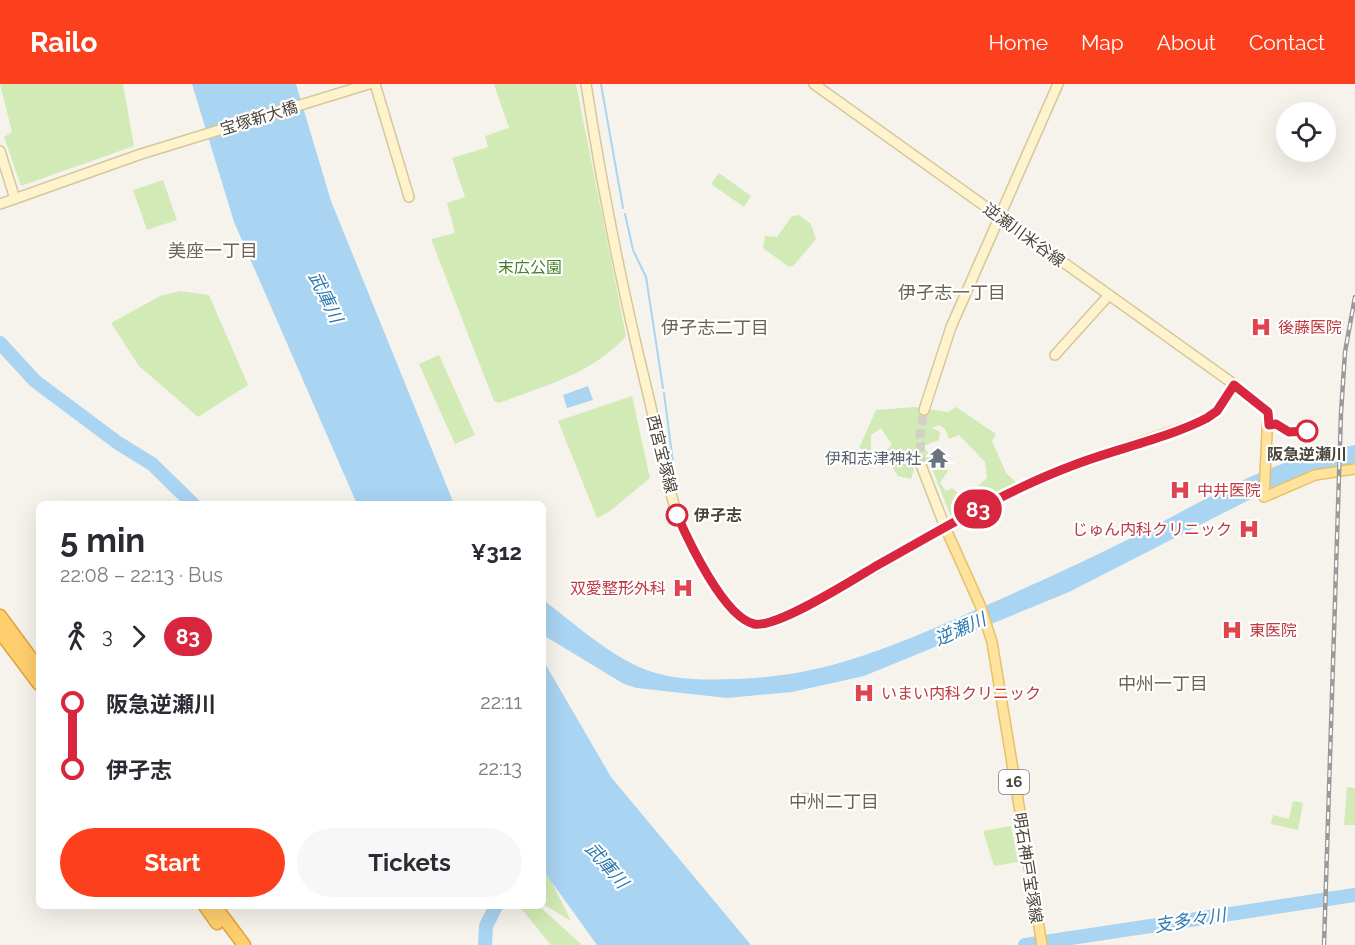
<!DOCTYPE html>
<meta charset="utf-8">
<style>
:root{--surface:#fff;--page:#f7f7f7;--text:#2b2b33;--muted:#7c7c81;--accent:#fc3f1d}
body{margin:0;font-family:Raleway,"Noto Sans JP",sans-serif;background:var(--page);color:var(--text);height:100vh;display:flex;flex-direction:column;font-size:22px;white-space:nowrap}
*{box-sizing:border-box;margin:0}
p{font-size:20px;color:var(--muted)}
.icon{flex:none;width:33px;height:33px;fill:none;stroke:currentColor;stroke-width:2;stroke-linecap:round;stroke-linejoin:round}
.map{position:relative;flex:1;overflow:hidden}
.drawer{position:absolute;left:36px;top:417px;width:510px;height:408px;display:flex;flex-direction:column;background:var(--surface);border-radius:9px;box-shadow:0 6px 24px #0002}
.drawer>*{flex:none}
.badge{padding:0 12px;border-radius:20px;font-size:21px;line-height:39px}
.buttons{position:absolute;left:1276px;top:18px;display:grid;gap:12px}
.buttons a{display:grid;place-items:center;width:60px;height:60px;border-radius:50%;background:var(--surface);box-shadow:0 6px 24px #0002;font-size:30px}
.map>.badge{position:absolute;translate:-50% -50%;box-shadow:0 0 0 3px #fff}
.legs{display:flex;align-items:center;gap:9px;height:66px;padding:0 24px;font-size:20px}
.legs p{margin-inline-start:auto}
.headline{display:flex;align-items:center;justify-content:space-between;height:102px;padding:0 24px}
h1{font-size:33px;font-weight:700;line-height:45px}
.button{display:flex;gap:12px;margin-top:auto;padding:12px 24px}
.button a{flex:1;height:69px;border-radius:36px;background:var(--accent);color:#fff;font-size:24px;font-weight:700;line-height:69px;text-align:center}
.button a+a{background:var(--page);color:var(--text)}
ul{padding:0 24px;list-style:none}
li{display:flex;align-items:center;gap:21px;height:66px;font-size:22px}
li i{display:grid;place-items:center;width:9px;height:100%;margin:0 8px;background:currentColor}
li i::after{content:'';width:15px;height:15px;margin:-8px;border:4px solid;border-radius:50%;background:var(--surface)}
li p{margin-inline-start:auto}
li:first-child i{background:linear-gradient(#0000 50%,currentColor 0)}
li:last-child i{background:linear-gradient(currentColor 50%,#0000 0)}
header{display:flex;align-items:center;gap:36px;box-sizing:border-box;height:84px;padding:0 30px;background:var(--accent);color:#fff}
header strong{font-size:28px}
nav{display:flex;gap:33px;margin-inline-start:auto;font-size:21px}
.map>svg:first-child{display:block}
.green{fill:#d2eab5;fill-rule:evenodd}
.water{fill:#a9d4f2}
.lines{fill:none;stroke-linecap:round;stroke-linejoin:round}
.stream{stroke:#a9d4f2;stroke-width:2}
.river{stroke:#a9d4f2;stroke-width:14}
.secondary-tunnel{stroke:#d4d0c8;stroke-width:9;stroke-dasharray:9 4.5;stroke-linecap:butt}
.secondary-casing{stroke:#d6c79b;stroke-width:12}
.primary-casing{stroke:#e6c16a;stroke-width:12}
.highway-casing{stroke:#e0a43c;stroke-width:15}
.secondary{stroke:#fff3cd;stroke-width:9}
.primary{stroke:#ffe39c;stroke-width:9}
.highway{stroke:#ffcf6e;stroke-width:12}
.rail-casing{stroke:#9a9a9a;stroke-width:4.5}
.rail{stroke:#fff;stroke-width:2;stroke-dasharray:7;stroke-linecap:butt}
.line-1-casing{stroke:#fff;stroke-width:14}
.line-1{stroke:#d7263d;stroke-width:9}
.stop-1-dot{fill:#fff;stroke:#d7263d;stroke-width:3}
.labels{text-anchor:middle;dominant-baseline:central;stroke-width:4.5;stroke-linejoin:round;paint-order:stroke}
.shield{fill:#fff;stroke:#817c74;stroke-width:1.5}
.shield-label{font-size:15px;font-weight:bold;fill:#4b4439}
.street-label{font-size:16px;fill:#4b4439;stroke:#fff}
.park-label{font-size:16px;fill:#4a7f2a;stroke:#fff}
.health-label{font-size:16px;fill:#be3a42;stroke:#fff;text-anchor:start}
.stop-label{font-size:16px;font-weight:bold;fill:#4b4439;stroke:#fff}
.worship-label{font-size:16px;fill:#5b616d;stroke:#fff;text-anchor:end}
.neighbourhood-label{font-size:18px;fill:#6e6250;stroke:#fff}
.water-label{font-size:18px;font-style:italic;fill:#2e7ab2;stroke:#fff}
</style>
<header>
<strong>Railo</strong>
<nav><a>Home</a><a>Map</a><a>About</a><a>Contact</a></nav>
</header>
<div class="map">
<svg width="1355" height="861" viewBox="0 0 1355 861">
<rect width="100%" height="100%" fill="#f6f3ec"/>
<!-- green -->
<path class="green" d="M0,0H123L134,62L21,102L4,53L12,48Z
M494,0H576L626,252C592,290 546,301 499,319L494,317L431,155L455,149L447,119L465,113L452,74L488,63L485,52L509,44Z
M719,89L751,112L744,123L711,100Z
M163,96L177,136L147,146L133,106Z
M799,131L811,140L816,155L793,182L789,183L763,164L765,152L777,153L792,132Z
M180,207L209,211L248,301L198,333L139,282L111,239L160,212Z
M439,271L475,351L455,360L419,280Z
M632,312L650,394L609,428L597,434L558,337Z
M915,323L948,328L956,323L996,350L992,357L1006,389L1018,400L964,429L951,433L930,379L915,382L911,395L898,392L883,369L892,361L881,344L871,351V369L859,364L876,326ZM939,341L945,345L949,355L959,351L985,378L987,394L977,403L981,408L973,414L969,412L965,415L952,404L946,407L940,399L948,387C940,377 929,372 923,362L939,356L940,348L932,344Z
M1347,703L1355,704V741H1344Z
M820,707L823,717L819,721L795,724L792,710Z
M1293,717L1303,719L1298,746L1271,740L1273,731L1289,735Z
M1011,742L1018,778L994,782L983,747Z
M543,786L547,788L571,837L543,820Z
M519,822H539L582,861H551Z"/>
<!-- water -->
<path class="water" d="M192,0H296L331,117L454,420H357L234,138Z
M588,302L593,316L567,324L563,311Z
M1355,361V381L1314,388L1284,398L1069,508L864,592L792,608L727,614L637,604L624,600L543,551V516C574,539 604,567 639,583C670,597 705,596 738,595C831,592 903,558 987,521C1041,497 1094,473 1147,446C1217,409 1276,373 1355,361Z
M543,576L611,693L751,861H597L543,786Z"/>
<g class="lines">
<!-- stream -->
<path class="stream" d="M601,0L623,124
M625,130L633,166L646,193L663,304
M664,309L673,379"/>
<!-- river -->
<path class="river" d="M0,259L35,297L118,359L152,380L193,420
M485,861L486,842L496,822
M1025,861L1355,811"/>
<!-- secondary-tunnel -->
<path class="secondary-tunnel" d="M921,381L920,351L924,326"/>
<!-- secondary casing -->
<g class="secondary-casing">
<path id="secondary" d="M375,0L409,113
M586,0C602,103 622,205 647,306C657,347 664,390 677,430C685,456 728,538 757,540C782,542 916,460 945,443L921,381
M814,0L1235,301
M0,67L15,115
M0,120L141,70L369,0
M1055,271L1109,211
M924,326L951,243L1058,0"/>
</g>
<!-- primary casing -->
<g class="primary-casing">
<path id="primary" d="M1042,861L992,558L980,521L945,443L1012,407L1073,381L1200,338L1214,330L1235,301L1268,328L1264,413L1315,391L1355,385"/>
</g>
<!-- highway casing -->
<g class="highway-casing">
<path id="highway" d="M0,532L39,585
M0,548L39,600
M205,822L217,839
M215,822L244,861"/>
</g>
<!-- secondary -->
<use href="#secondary" class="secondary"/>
<!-- primary -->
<use href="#primary" class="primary"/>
<!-- highway -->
<use href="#highway" class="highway"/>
<!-- rail casing -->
<g class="rail-casing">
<path id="rail" d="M1324,861L1341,329L1345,268L1355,213"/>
</g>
<!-- rail -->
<use href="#rail" class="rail"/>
</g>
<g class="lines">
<!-- line-1 casing -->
<g class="line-1-casing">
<path id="line-1" d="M677,431C689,458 724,533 754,540C776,545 854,495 876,482C941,446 1004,407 1074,381C1118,364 1166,355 1207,334L1217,327L1234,301L1268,328L1269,341L1276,340L1289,348L1307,347"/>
</g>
<!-- line-1 -->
<use href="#line-1" class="line-1"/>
</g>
<!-- icons -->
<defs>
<g id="hospital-bare" transform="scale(1.62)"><path d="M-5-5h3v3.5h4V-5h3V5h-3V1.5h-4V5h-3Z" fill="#e0444e" stroke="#fff" stroke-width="2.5" paint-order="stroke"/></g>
<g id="temple-bare" transform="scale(1.62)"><path d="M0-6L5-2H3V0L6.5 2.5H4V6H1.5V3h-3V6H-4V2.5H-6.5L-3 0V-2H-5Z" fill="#6b7280" stroke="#fff" stroke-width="2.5" paint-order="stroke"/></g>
</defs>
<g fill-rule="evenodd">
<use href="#hospital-bare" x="1261" y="243"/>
<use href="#temple-bare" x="938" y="374"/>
<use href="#hospital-bare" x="1180" y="406"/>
<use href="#hospital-bare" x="1249" y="445"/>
<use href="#hospital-bare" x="683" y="504"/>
<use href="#hospital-bare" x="1232" y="546"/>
<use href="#hospital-bare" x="864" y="609"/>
</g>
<!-- markers -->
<g class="stop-1-dot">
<circle cx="1307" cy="347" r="10"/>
<circle cx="677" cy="431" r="10"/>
</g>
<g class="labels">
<!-- shield labels -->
<rect class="shield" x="999" y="686" width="30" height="24" rx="4.5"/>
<g class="shield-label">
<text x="1014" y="698">16</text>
</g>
<!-- street labels -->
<g class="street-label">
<text transform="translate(259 34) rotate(-17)">宝塚新大橋</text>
<text transform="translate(1024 151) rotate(36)">逆瀬川米谷線</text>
<text transform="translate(662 370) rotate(76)">西宮宝塚線</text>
<text transform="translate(1028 784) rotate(81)">明石神戸宝塚線</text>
</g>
<!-- park labels -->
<g class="park-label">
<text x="530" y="183">末広公園</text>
</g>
<!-- health labels -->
<g class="health-label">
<text x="1278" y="243">後藤医院</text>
<text x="1197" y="406">中井医院</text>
<text x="1232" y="445" text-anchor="end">じゅん内科クリニック</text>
<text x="666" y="504" text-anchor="end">双愛整形外科</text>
<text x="1249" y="546">東医院</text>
<text x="881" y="609">いまい内科クリニック</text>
</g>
<!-- stop labels -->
<g class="stop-label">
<text x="1307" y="370">阪急逆瀬川</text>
<text x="694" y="431" text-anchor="start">伊孑志</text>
</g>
<!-- worship labels -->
<g class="worship-label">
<text x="921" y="374">伊和志津神社</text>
</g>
<!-- neighbourhood labels -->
<g class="neighbourhood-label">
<text x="213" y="166">美座一丁目</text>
<text x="952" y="208">伊孑志一丁目</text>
<text x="715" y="243">伊孑志二丁目</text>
<text x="1163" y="599">中州一丁目</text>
<text x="834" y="717">中州二丁目</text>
</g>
<!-- water labels -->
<g class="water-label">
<text transform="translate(326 213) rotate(64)">武庫川</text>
<text transform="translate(960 545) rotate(-24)">逆瀬川</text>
<text transform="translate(607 781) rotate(49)">武庫川</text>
<text transform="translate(1190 836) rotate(-9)">支多々川</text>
</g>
</g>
</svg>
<div class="buttons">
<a><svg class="icon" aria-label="locate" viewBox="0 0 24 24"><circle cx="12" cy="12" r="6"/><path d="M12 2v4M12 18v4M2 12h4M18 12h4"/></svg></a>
</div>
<b class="badge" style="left:978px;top:425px;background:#d7263d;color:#fff">83</b>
<section class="drawer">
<div class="headline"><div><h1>5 min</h1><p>22:08 – 22:13 · Bus</p></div><b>¥312</b></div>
<div class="legs"><svg class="icon" aria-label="walk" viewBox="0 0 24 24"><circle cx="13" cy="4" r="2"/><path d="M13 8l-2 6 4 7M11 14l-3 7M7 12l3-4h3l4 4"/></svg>3<svg class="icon" aria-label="forward" viewBox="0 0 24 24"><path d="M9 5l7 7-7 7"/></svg><b class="badge" style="background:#d7263d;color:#fff">83</b></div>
<ul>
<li><i style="color:#d7263d"></i><b>阪急逆瀬川</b><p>22:11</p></li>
<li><i style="color:#d7263d"></i><b>伊孑志</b><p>22:13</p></li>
</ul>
<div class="button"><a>Start</a><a>Tickets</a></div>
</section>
</div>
